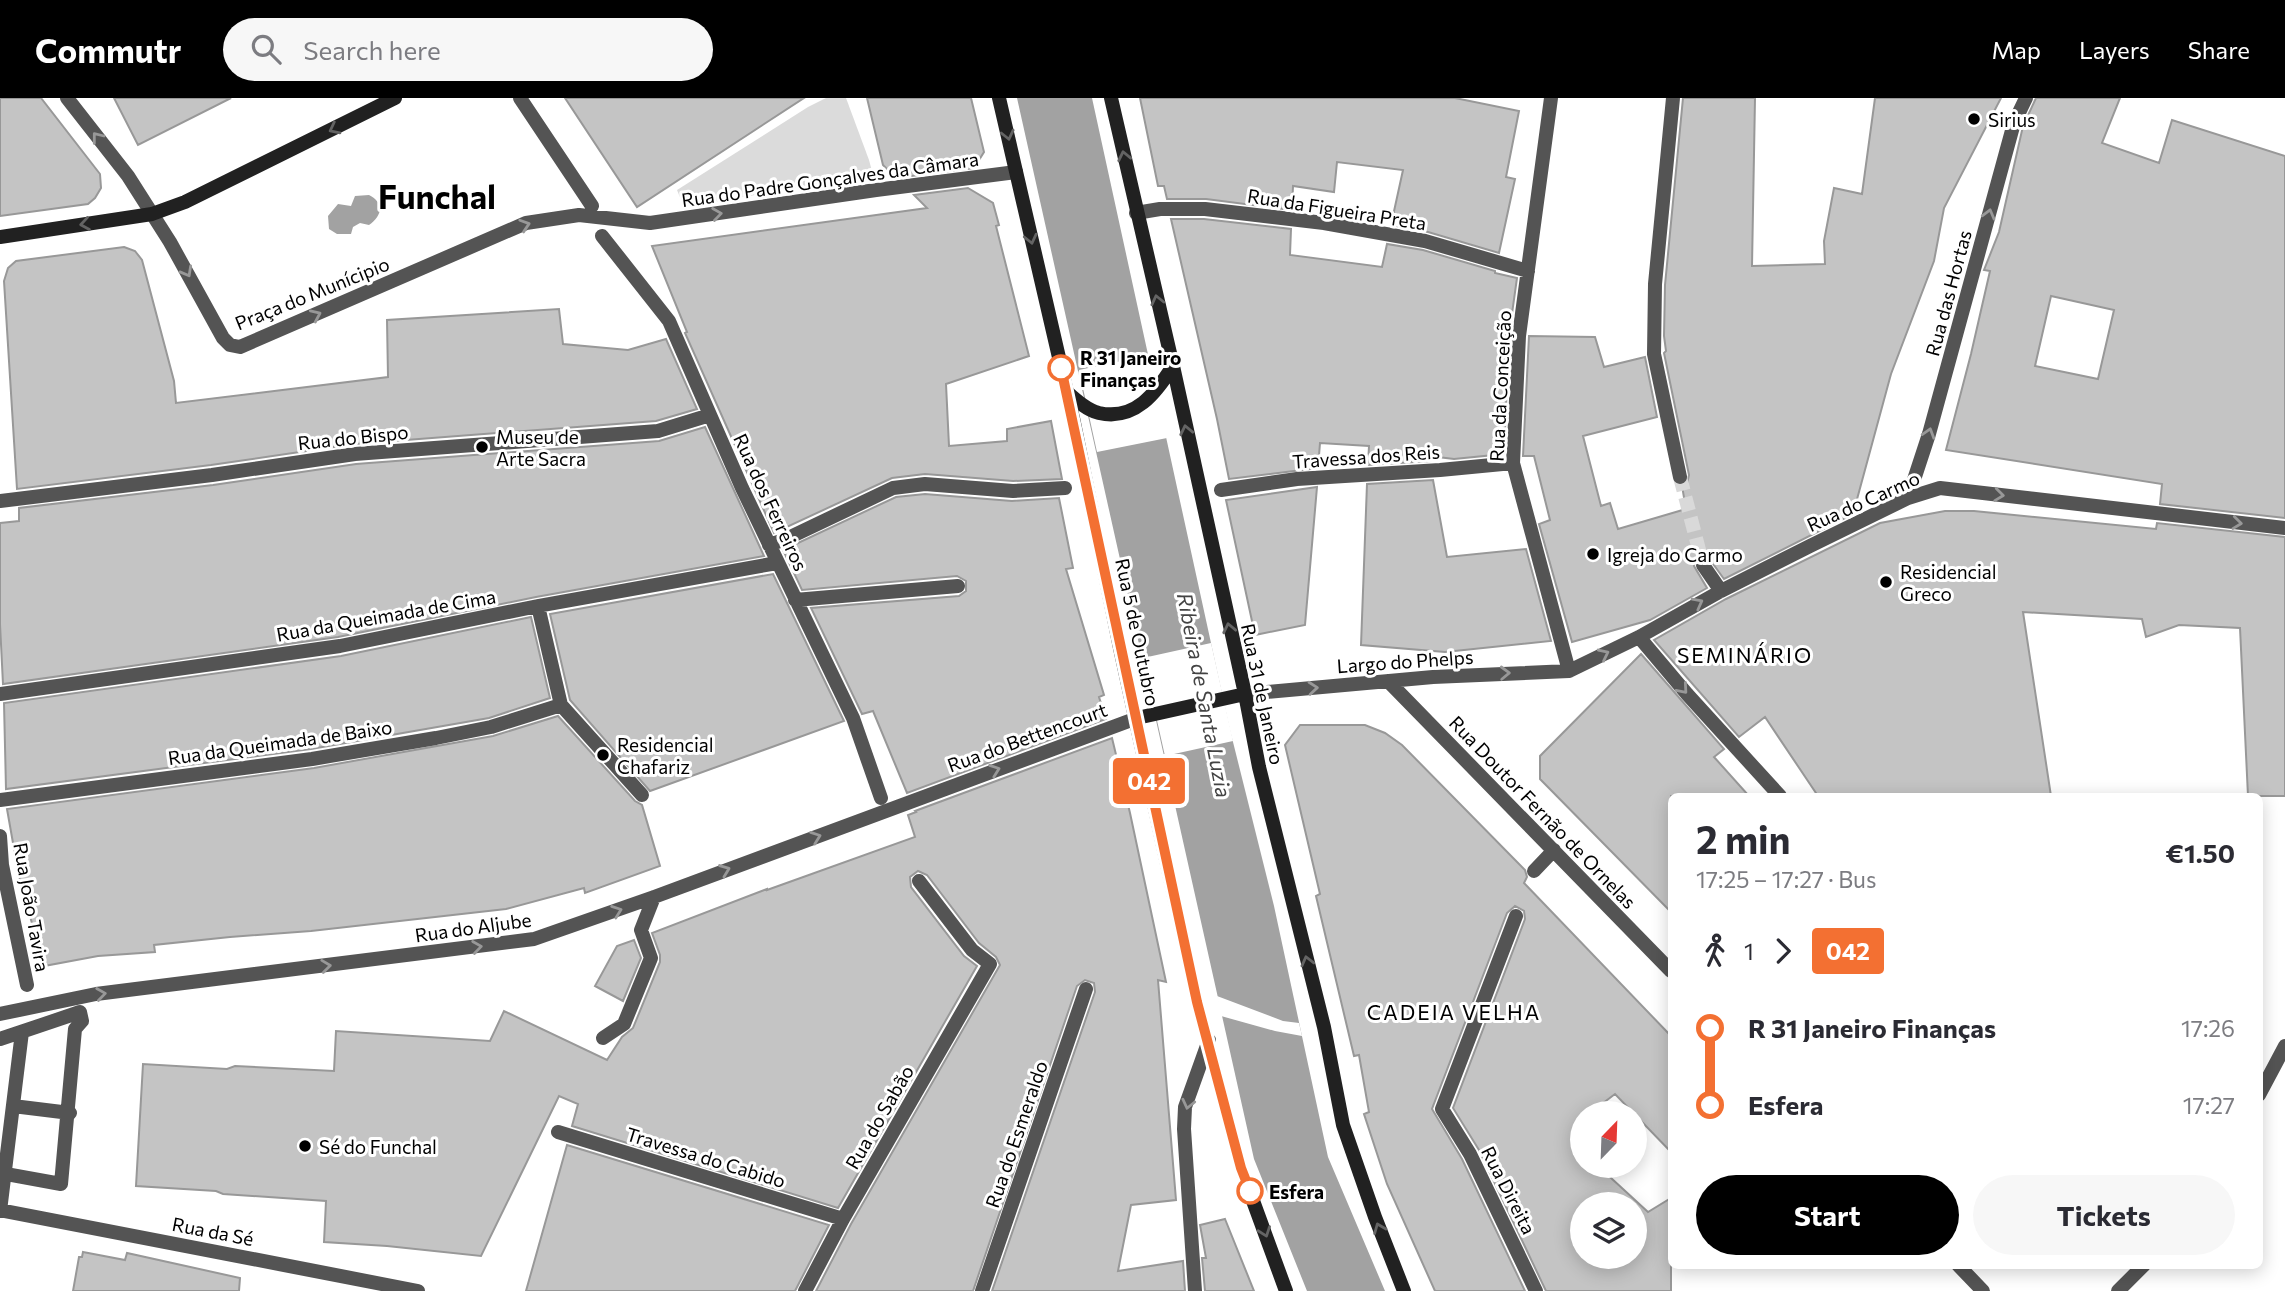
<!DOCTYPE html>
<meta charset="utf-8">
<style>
:root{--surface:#fff;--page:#f7f7f7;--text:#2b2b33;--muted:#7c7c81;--accent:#000}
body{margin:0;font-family:Commissioner,sans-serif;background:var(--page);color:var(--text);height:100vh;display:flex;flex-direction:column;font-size:26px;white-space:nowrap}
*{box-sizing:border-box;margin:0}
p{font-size:23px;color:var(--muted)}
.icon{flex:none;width:38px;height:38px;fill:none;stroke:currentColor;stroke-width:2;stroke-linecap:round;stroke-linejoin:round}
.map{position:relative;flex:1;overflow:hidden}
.drawer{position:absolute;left:1668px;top:695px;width:595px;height:476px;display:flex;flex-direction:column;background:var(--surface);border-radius:10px;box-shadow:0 4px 18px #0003}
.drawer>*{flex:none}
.badge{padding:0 14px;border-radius:5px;font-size:24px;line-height:46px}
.needle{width:46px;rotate:23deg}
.controls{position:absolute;left:1570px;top:1003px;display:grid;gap:14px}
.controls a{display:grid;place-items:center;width:77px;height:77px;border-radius:50%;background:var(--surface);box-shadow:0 4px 18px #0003;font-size:35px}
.map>.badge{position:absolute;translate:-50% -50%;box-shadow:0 0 0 4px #fff}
.legs{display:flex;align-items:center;gap:10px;height:77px;padding:0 28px;font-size:23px}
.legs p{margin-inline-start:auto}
.headline{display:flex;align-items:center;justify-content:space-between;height:119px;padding:0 28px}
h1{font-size:38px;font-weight:700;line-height:52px}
.primary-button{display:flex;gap:14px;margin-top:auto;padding:14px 28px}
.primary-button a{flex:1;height:80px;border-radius:42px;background:var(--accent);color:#fff;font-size:28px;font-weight:700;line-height:80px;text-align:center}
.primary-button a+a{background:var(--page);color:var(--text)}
ul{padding:0 28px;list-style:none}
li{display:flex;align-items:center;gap:24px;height:77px;font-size:26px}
li i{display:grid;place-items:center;width:10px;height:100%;margin:0 9px;background:currentColor}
li i::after{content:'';width:18px;height:18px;margin:-9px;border:5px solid;border-radius:50%;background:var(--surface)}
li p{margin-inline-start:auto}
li:first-child i{background:linear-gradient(#0000 50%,currentColor 0)}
li:last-child i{background:linear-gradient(currentColor 50%,#0000 0)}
header{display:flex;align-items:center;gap:42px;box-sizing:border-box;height:98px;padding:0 35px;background:var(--accent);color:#fff}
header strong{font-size:33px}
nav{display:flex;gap:38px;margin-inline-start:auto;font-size:24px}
.search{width:490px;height:63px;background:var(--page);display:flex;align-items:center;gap:18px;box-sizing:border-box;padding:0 24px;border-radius:38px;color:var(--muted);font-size:26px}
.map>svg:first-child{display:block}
.green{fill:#dbdbdb}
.water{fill:#a2a2a2}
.pier{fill:#fff}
.building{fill:#c4c4c4;stroke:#989898;stroke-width:2;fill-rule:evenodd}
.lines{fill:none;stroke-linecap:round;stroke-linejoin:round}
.street-tunnel{stroke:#d9d9d9;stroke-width:14;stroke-dasharray:14 7;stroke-linecap:butt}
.street{stroke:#545454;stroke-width:14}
.secondary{stroke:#212121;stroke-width:14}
.oneway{stroke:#646464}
.oneway2{stroke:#989898}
.line-1-casing{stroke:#fff;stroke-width:16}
.line-1{stroke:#f37032;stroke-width:10}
.poi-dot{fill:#000;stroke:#fff;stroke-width:2.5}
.stop-1-dot{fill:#fff;stroke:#f37032;stroke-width:3.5}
.labels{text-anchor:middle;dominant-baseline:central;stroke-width:6;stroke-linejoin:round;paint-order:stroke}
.poi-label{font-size:19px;fill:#000;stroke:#fff;text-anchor:start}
.street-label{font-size:19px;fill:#000;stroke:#fff}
.stop-label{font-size:19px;font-weight:bold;fill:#000;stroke:#fff;text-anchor:start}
.neighbourhood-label{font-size:21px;letter-spacing:2px;fill:#000;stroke:#fff}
.water-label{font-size:21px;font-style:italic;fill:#434343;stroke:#fff}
.town-label{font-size:33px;font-weight:bold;fill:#000;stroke:#fff}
</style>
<header>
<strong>Commutr</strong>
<div class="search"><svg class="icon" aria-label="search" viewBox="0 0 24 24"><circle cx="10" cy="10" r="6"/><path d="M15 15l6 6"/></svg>Search here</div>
<nav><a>Map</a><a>Layers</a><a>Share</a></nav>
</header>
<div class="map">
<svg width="2285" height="1193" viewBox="0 0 2285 1193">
<rect width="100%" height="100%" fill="#fff"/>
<!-- green -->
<path class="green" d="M826,0H846L869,62L873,77L684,109L677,92L808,9Z"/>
<!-- water -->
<path class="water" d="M1017,0H1092L1230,632L1274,808L1328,1059L1385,1193H1307L1254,1061Z
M369,97C385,105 382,118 369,127L360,125L353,129L351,136H337L329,131L328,118L338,106L351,108L355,98Z"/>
<!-- pier -->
<path class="pier" d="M1150,257L1167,340L1097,354L1079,272Z
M1211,545L1233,643L1165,658L1143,560Z
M1217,898L1283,923L1299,925L1302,938L1275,933L1221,918Z"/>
<!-- building -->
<path class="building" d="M0,0H41L100,76L101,90L95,100L88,106L0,118Z
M114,0H231L138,47Z
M565,0H804L637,109Z
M867,0H971L984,54L974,70L896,80L883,67Z
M1140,0H1455L1519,13L1506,79L1515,81L1499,155L1428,134L1391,127L1403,72L1337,64L1334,94L1293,88L1292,112L1206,101H1167L1164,88H1158Z
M1683,0H1755L1752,168L1825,166L1824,143L1834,90L1862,96L1875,0H2001L1944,110L1934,163L1891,276L1853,416L1724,481L1708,459H1698L1695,462L1694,468L1707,490L1650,522L1572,544L1539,426L1550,422L1534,358H1523L1529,238L1595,239L1604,269L1645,259L1657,319L1583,338L1601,408L1610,405L1618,431L1686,411L1682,388L1687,386L1689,377L1664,255L1666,253L1664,238L1665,187Z
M2036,0H2120L2102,45L2159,65L2172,22L2285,58V420L2160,406L2162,386L1946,352L1971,256L1990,173L1984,172L1999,134L2023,28ZM2051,198L2114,212L2098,281L2035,268Z
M968,90L993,105L999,127L996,128L1029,258L946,286L949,348L1007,343V331L1051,323L1062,381L1013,383L925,376L892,380L774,435L685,235L687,234L652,148L927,110L914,97Z
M1171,121H1204L1291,131L1290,157L1382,169L1387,146L1423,152L1495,173V175L1517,180L1509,237L1504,356L1454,361L1429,358L1430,363L1368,367L1369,348L1320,345L1318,370L1229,381L1217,321Z
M124,149L135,153L142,162L174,283L176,305L388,279L387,222L559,211L563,246L628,252L666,241L697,311L656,323L354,346L211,367L17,391L4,183L8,170L16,163Z
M705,329L764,458L536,499L338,539L3,586L0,526V425L19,423V410L213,387L356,366L659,343Z
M1433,382L1447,459L1526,451L1551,543L1445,554L1361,547L1367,386Z
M1317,389L1305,527L1255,537L1226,402Z
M925,396L1012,403L1059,400L1073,470L1066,471L1104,597L1099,599L1106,621L907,695L873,613L862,616L811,510L959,498L966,493V483L957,478L802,492L783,452L896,399Z
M1945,413H1974L2156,431L2157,425L2285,439V698H2248L2240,530L2179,527L2146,539L2142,521L2023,514L2051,698H1818L1765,619L1739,639L1654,542L1726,501L1880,425Z
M773,476L844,623L650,693L570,602L550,516Z
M531,519L550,600L489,620L311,651L6,691L4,605L341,558Z
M1641,556L1724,651L1714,659L1749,698H1671V814L1540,681V658Z
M558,618L635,703L642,707L660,768L585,795L584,790L506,811L311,833L230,839L154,847L155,854L98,858L44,868L19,779L7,711L314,670L493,638Z
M1300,627H1365L1385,635L1402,647L1525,772L1527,779L1524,785L1671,938V1054L1615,996L1590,1015H1582V1068H1598L1648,1114L1671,1100V1193H1546L1479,1052L1453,1010L1525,821L1524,813L1515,808L1507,815L1432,1011L1462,1061L1525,1193H1435L1387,1086L1364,1016L1369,1014L1359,957L1354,958L1316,798L1320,796L1285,647ZM1582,1106H1634V1158H1582Z
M1112,640L1130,715L1166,884L1158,882L1176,1102L1131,1107L1118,1173L1183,1163L1185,1193H992L1095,894L1094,885L1085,882L1077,888L973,1193H816L851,1126L1000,867L996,859L979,845L927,777L918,773L910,779L911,789L964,858L977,868L838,1110L572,1028L578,1006L559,998L481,1158L387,1148L324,1144L326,1103L223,1096L216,1093L136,1088L143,966L227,971L235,968L334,973L336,933L490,943L504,913L607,962L622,939L633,930L660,864V857L652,835L767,791V792L915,739L908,717L916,714L915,713Z
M634,842L641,860L623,903L595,888L617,848Z
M567,1047L829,1127L795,1193H526Z
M1225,1121L1254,1193H1205L1202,1160H1206L1200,1127Z
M83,1154L125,1162L127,1155L240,1180L239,1193H73L79,1159H82Z"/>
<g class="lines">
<!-- street-tunnel -->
<path class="street-tunnel" d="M1680,379L1703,467"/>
<!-- street -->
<path class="street" d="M67,0L128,78L170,144L223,240L230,247L240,249L526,125L579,117L650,125L876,92L1016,74
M520,0L592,108
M1551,0L1519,238L1513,365L1569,573
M1673,0L1655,186L1654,256L1680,379
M1136,115L1160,111H1205L1324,125L1425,143L1528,173
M602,138L669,223L742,390L853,620L881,700
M1221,392L1297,381L1440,372L1513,365
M1908,400L1929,336L2014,25L2026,0
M0,403L212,377L355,356L658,333L710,317
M769,447L786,441L893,390L925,386L1013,393L1065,390
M1703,467L1721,493
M795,502L958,488
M538,508L561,607L642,697
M1639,539L1687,596L1780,698
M1388,583L1671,873
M0,596L340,548L538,508L777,465
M1245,596L1433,579L1569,573L1639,539L1721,493L1810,448L1908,400L1940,390L2285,430
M0,702L312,661L436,640L491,629L561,607
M0,738L2,767L27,887
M1534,773L1554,752
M1516,818L1442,1011L1470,1056L1536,1193
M0,916L96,896L534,841L654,799L1137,620
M603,940L624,926L651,860L641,832L654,799
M0,941L80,914L82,923L75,931L61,1086L0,1075
M2259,997L2285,948
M13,1008L70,1015
M558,1034L843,1121
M0,1112L418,1193
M0,1113L22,934
M1958,1167L1983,1193
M805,1193L843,1121L990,866L972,852L919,783
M982,1193L1086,891
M1195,1193L1184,1031L1185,1009L1209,942
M2118,1193L2144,1167"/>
<!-- secondary -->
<path class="secondary" d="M999,0L1073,320L1120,550L1197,904L1241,1070L1286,1193
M1111,0L1173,268L1245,596L1259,669L1324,929L1343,1027L1375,1119L1404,1193
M0,139L152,116L185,104L395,0
M1067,294C1076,302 1087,312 1099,315C1135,323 1156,295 1173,268
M1137,620L1245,596"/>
</g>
<!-- one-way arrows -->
<defs><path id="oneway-chevron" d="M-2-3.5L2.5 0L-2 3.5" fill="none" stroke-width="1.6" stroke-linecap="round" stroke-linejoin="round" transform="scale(1.75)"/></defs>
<g class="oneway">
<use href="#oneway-chevron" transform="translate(334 31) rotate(153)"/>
<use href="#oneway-chevron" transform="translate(1008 37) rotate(77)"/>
<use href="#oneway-chevron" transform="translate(1124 58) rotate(-102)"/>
<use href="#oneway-chevron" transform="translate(85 126) rotate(171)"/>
<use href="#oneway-chevron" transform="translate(1031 141) rotate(77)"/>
<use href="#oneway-chevron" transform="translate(1157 202) rotate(-103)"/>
<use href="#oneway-chevron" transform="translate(1186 332) rotate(-102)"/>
<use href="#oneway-chevron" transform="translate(1229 530) rotate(-102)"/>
<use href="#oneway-chevron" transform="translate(1307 863) rotate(-104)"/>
<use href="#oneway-chevron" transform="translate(1379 1130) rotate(-112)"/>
<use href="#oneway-chevron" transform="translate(1265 1134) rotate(70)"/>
</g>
<g class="oneway2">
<use href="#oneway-chevron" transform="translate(97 39) rotate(-128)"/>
<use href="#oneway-chevron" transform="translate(717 116) rotate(-8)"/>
<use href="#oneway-chevron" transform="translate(1989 116) rotate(-75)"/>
<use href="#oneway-chevron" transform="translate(525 127) rotate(-18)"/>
<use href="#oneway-chevron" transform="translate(187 174) rotate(61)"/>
<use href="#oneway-chevron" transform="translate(316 217) rotate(-24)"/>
<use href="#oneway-chevron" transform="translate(1929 335) rotate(-73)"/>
<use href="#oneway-chevron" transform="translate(1999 397) rotate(7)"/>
<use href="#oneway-chevron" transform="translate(2237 425) rotate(7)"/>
<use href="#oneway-chevron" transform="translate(1698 505) rotate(-28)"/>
<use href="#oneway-chevron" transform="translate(1604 556) rotate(-26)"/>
<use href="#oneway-chevron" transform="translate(1505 575) rotate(-2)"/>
<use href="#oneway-chevron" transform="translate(1313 590) rotate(-5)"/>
<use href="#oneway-chevron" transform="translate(1683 591) rotate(49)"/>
<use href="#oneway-chevron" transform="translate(995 672) rotate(-20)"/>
<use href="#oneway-chevron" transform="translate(816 739) rotate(-20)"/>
<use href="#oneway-chevron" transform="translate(725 772) rotate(-21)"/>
<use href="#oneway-chevron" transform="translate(617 813) rotate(-20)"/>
<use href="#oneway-chevron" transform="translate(477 849) rotate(-8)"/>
<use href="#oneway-chevron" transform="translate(326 868) rotate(-7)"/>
<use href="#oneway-chevron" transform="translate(101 896) rotate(-8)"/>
<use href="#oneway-chevron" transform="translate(1188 1006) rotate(103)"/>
</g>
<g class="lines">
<!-- line-1 casing -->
<g class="line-1-casing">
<path id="line-1" d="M1061,270L1197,904L1241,1070L1250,1093"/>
</g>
<!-- line-1 -->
<use href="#line-1" class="line-1"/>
</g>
<!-- markers -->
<g class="poi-dot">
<circle cx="1974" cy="21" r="7"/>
<circle cx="482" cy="349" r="7"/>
<circle cx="1593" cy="456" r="7"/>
<circle cx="1886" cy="484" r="7"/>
<circle cx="603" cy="657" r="7"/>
<circle cx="305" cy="1048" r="7"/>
</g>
<g class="stop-1-dot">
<circle cx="1061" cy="270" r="12"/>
<circle cx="1250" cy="1093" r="12"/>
</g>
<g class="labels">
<!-- poi labels -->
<g class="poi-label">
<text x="1988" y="21">Sirius</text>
<text x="496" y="338">Museu de<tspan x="496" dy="22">Arte Sacra</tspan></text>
<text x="1607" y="456">Igreja do Carmo</text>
<text x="1900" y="473">Residencial<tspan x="1900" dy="22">Greco</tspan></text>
<text x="617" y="646">Residencial<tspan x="617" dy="22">Chafariz</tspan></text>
<text x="319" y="1048">Sé do Funchal</text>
</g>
<!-- street labels -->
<g class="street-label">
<text transform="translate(830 81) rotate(-8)">Rua do Padre Gonçalves da Câmara</text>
<text transform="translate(1337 111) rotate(9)">Rua da Figueira Preta</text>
<text transform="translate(312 195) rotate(-22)">Praça do Munícipio</text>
<text transform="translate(1948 195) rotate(-75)">Rua das Hortas</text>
<text transform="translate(1500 288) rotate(-87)">Rua da Conceição</text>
<text transform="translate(353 339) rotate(-6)">Rua do Bispo</text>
<text transform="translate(1366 358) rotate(-4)">Travessa dos Reis</text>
<text transform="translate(1863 403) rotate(-24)">Rua do Carmo</text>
<text transform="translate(771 404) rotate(65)">Rua dos Ferreiros</text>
<text transform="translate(386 517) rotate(-10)">Rua da Queimada de Cima</text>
<text transform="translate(1138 534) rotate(78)">Rua 5 de Outubro</text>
<text transform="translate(1405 563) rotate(-4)">Largo do Phelps</text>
<text transform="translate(1263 596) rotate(78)">Rua 31 de Janeiro</text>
<text transform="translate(1027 639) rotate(-20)">Rua do Bettencourt</text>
<text transform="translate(280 644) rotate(-8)">Rua da Queimada de Baixo</text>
<text transform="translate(1543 714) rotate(46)">Rua Doutor Fernão de Ornelas</text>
<text transform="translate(32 809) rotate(80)">Rua João Tavira</text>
<text transform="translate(473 829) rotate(-8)">Rua do Aljube</text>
<text transform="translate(879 1019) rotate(-60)">Rua do Sabão</text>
<text transform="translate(1016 1036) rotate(-71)">Rua do Esmeraldo</text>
<text transform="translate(706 1059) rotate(17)">Travessa do Cabido</text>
<text transform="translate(1509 1092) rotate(63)">Rua Direita</text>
<text transform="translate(213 1133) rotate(11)">Rua da Sé</text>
</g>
<!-- stop labels -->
<g class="stop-label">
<text x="1080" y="259">R 31 Janeiro<tspan x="1080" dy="22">Finanças</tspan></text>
<text x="1269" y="1093">Esfera</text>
</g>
<!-- neighbourhood labels -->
<g class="neighbourhood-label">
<text x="1745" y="556">SEMINÁRIO</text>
<text x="1454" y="913">CADEIA VELHA</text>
</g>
<!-- water labels -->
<g class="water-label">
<text transform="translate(1205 597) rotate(79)">Ribeira de Santa Luzia</text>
</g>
<!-- town labels -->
<g class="town-label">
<text x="437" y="97">Funchal</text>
</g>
</g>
</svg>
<div class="controls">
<a><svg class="needle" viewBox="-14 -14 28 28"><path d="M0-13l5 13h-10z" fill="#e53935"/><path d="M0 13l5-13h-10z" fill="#7c7c81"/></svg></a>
<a><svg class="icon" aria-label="layers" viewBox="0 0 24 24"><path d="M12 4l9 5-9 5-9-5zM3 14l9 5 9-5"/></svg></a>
</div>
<b class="badge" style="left:1149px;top:683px;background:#f37032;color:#fff">042</b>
<section class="drawer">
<div class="headline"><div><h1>2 min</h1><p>17:25 – 17:27 · Bus</p></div><b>€1.50</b></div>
<div class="legs"><svg class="icon" aria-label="walk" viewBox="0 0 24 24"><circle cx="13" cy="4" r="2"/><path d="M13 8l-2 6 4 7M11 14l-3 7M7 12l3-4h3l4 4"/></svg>1<svg class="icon" aria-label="forward" viewBox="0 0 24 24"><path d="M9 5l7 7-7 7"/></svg><b class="badge" style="background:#f37032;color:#fff">042</b></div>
<ul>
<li><i style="color:#f37032"></i><b>R 31 Janeiro Finanças</b><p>17:26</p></li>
<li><i style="color:#f37032"></i><b>Esfera</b><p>17:27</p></li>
</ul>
<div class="primary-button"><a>Start</a><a>Tickets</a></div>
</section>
</div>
